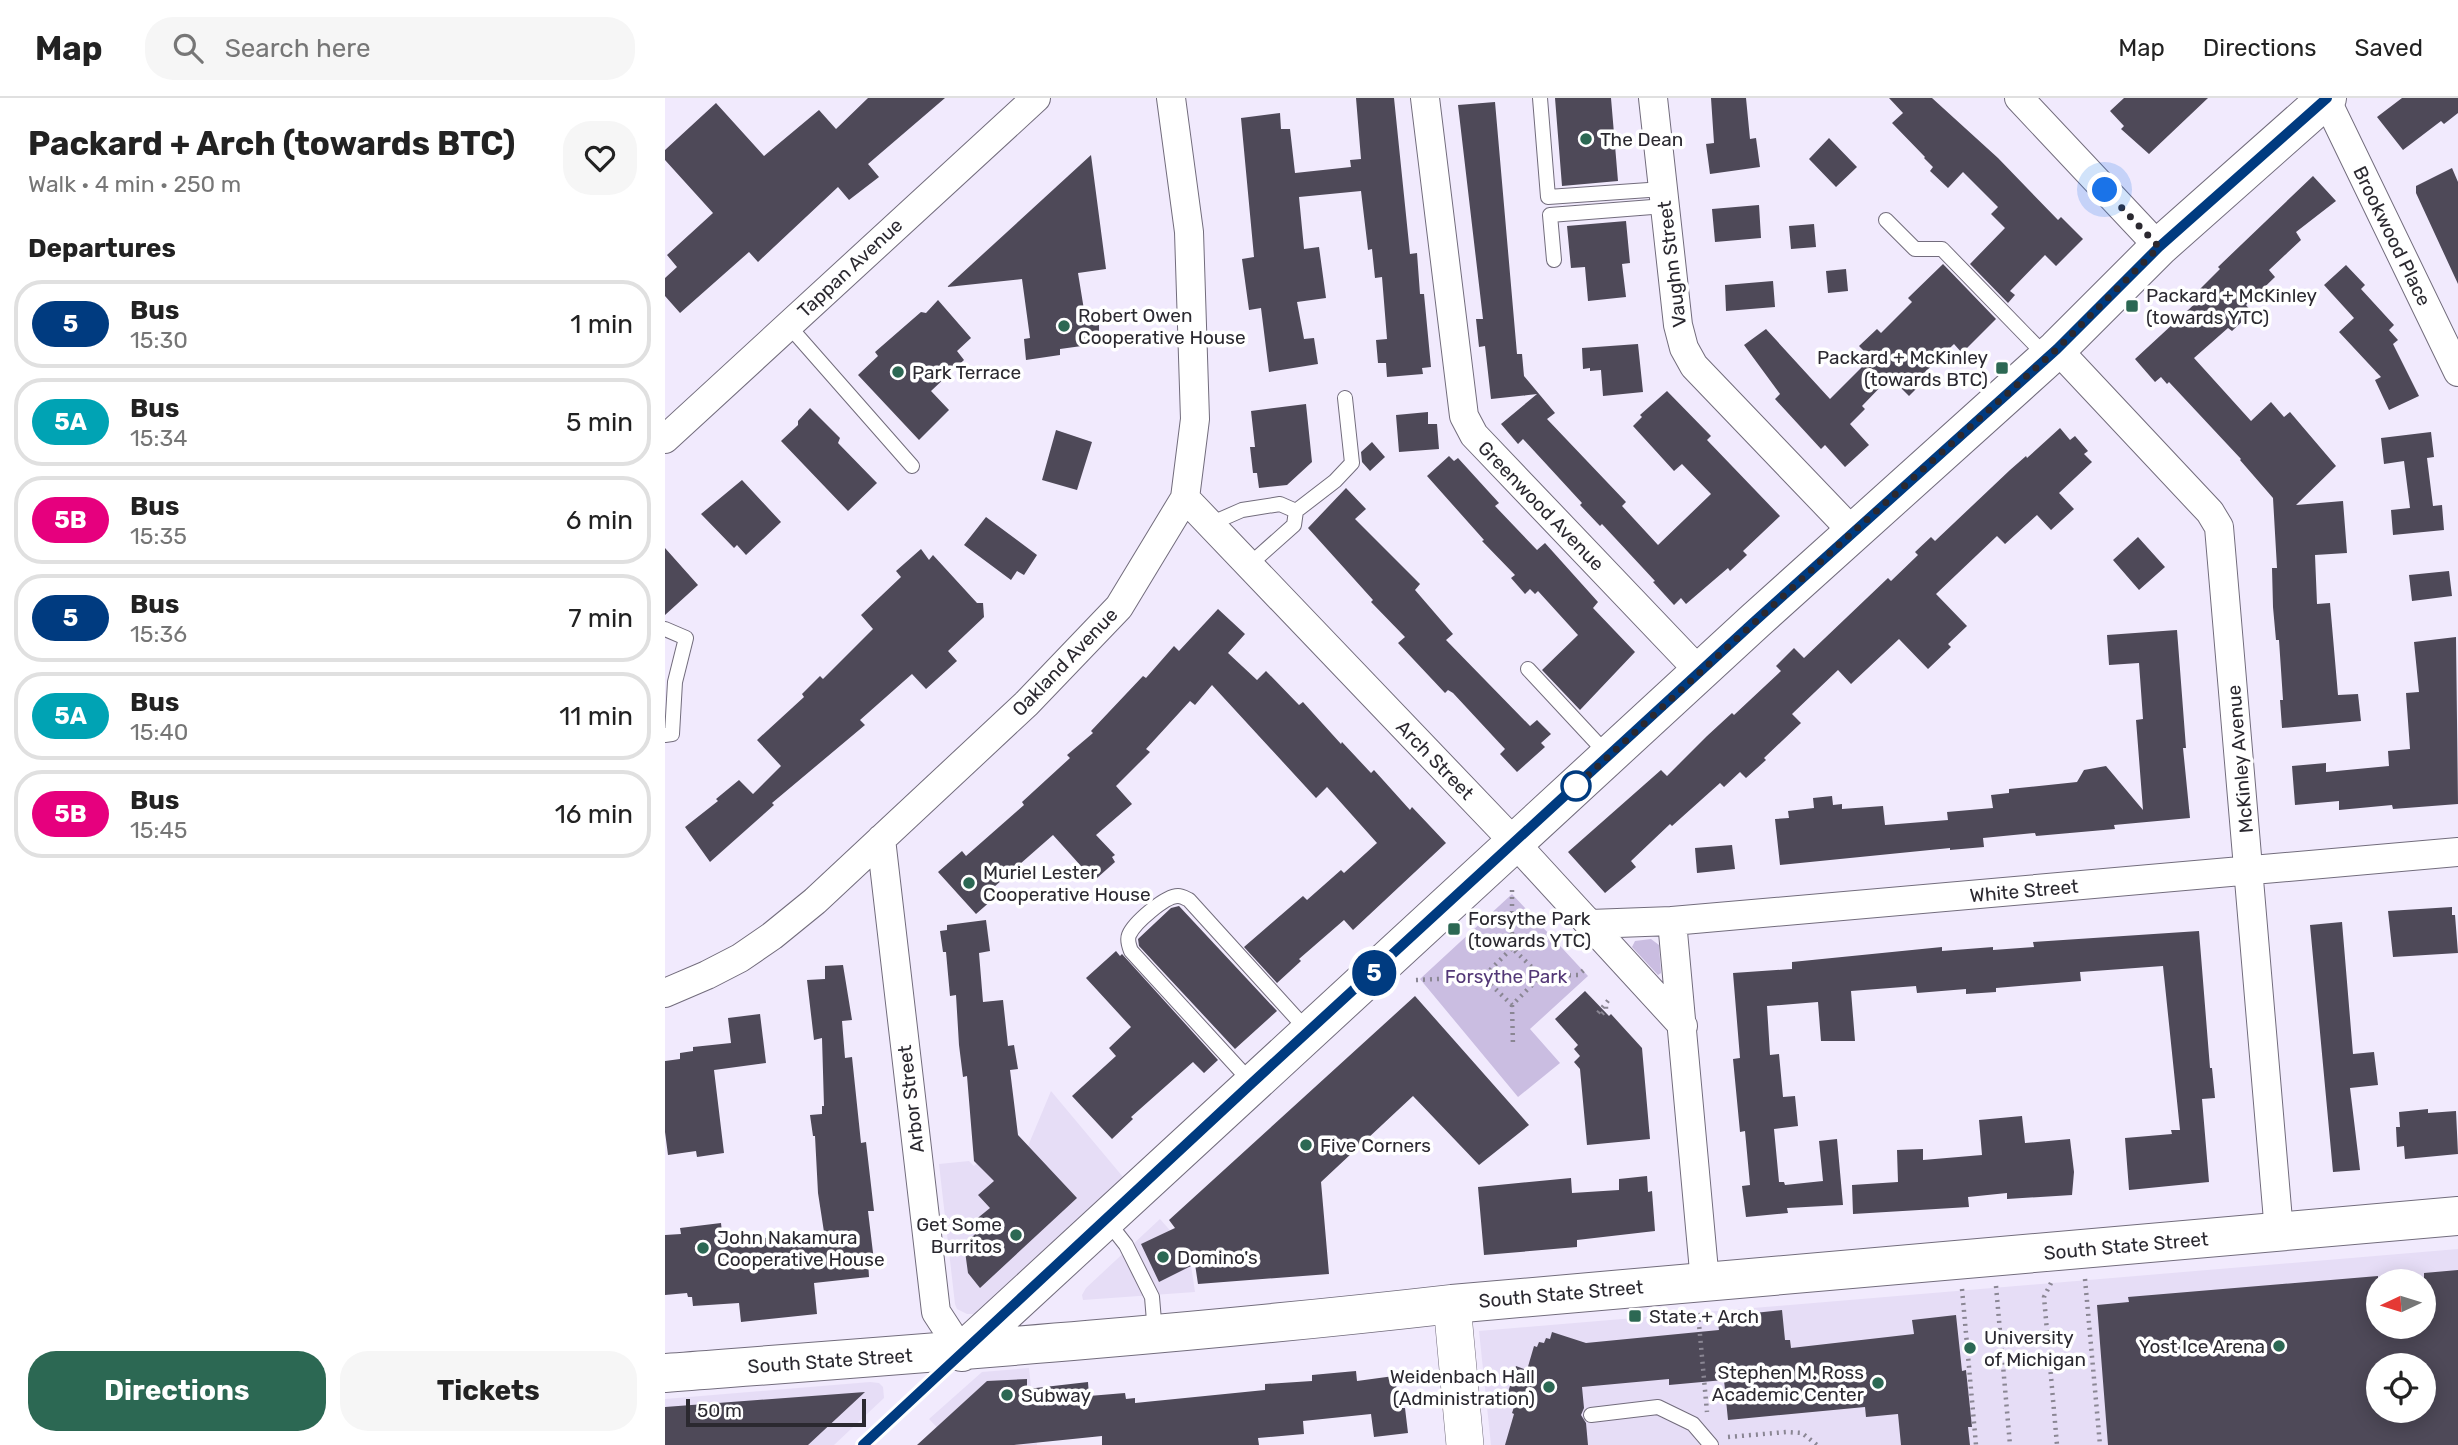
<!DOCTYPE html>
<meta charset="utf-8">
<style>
:root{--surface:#fff;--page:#f6f6f6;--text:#222;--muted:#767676;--line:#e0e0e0;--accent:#2c6853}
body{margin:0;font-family:Rubik,sans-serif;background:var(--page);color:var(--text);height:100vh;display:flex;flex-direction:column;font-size:26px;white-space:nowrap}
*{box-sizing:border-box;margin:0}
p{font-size:23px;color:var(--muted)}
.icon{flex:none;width:38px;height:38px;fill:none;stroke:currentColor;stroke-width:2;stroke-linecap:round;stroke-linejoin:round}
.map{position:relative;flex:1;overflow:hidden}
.sheet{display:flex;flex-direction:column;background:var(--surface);width:665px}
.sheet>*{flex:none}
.badge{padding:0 14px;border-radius:23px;font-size:24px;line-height:46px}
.needle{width:46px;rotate:266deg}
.controls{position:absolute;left:1701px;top:1171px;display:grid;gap:14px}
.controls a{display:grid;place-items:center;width:70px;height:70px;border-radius:50%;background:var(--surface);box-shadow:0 4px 18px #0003;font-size:35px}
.scale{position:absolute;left:21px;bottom:18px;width:180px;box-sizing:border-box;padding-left:7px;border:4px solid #2b2930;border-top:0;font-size:19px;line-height:24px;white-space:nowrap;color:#2b2930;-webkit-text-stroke:5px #fff;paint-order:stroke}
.you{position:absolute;width:35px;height:35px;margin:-18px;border:5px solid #fff;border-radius:50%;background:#1a73e8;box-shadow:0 0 0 10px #1a73e833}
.map>.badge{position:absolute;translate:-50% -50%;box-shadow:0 0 0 4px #fff}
h2{padding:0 28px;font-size:26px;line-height:63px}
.round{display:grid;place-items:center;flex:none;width:74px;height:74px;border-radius:28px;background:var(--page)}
.summary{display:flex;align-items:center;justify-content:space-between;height:119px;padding:0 28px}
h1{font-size:33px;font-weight:700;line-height:52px}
.button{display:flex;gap:14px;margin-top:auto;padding:14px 28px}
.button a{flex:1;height:80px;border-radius:28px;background:var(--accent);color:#fff;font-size:28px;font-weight:700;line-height:80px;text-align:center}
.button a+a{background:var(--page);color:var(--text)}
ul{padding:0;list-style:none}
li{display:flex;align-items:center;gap:21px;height:88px;margin:0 14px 10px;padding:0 14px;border:4px solid var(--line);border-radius:28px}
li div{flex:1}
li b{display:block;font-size:26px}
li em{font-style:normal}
li .badge{min-width:77px;font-weight:700;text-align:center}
header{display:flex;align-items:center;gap:42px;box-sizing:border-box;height:98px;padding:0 35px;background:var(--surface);border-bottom:2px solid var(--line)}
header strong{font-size:33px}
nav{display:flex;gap:38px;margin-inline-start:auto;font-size:24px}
.search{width:490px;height:63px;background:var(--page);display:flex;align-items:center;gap:18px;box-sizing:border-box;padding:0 24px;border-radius:28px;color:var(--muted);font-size:26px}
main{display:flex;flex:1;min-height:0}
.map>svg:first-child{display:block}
.built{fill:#e6ddf6;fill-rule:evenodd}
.green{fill:#cabde1}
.building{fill:#4e4958;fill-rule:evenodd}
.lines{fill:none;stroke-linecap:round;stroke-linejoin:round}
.service-casing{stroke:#726c7c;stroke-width:16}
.minor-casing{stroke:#726c7c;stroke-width:30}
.tertiary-casing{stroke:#726c7c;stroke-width:38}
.secondary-casing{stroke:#726c7c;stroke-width:40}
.path{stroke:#8a8693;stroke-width:4.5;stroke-dasharray:2 5;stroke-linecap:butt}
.service{stroke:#fff;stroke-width:14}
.minor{stroke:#fff;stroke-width:28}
.tertiary{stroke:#fff;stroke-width:37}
.secondary{stroke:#fff;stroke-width:38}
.line-casing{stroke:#fff;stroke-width:16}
.line{stroke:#003b80;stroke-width:10}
.walk{stroke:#2b2930;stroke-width:7;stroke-dasharray:0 12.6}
.poi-dot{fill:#2c6853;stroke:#fff;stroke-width:2.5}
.stop-dot{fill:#fff;stroke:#003b80;stroke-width:3.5}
.labels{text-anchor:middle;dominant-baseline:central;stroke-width:7;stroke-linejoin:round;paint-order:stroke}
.poi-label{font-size:19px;fill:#2b2930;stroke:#fff;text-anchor:start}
.street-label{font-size:19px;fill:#2b2930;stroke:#fff}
.park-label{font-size:19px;fill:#533877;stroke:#fff}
</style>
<header>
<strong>Map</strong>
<div class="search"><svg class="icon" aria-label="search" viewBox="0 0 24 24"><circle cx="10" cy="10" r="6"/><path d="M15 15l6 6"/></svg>Search here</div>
<nav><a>Map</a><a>Directions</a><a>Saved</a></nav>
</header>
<main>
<section class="sheet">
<div class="summary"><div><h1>Packard + Arch (towards BTC)</h1><p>Walk · 4 min · 250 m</p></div><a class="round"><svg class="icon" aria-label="heart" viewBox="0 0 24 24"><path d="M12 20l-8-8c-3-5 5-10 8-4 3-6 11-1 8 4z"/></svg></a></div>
<h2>Departures</h2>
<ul>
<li><span class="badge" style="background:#003b80;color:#fff">5</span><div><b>Bus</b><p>15:30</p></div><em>1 min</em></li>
<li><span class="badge" style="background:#00a3b4;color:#fff">5A</span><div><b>Bus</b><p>15:34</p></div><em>5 min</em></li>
<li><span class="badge" style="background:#e6007e;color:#fff">5B</span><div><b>Bus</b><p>15:35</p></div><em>6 min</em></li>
<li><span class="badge" style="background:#003b80;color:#fff">5</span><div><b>Bus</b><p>15:36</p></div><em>7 min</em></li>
<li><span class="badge" style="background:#00a3b4;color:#fff">5A</span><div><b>Bus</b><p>15:40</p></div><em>11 min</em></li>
<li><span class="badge" style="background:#e6007e;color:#fff">5B</span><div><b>Bus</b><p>15:45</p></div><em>16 min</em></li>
</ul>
<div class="button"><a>Directions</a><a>Tickets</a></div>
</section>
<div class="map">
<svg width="1793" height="1347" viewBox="0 0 1793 1347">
<rect width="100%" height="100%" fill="#f1eafd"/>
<!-- built -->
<path class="built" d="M386,993L458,1079L312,1216H302L292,1211L290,1206L274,1066L304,1063L309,1068L316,1061L363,1048Z
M495,1121L524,1154L530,1194L418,1202L417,1197L421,1190Z
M1793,1151V1347H826L814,1233ZM1713,1183H1759V1228H1713ZM1713,1267H1759V1312H1713Z
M364,1270L372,1347H289L264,1321L317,1274Z
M205,1284L214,1285L218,1289L219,1300L169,1347H0V1301Z"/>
<!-- green -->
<path class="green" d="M847,796L923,878L865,931L895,965L853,999L755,881Z
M986,841L994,847L996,875L993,877L967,849L970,843Z"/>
<!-- building -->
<path class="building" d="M203,0H280L203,66L214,79L184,102L173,89L93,164L84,154L15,215L0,198V180L12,169L2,157L48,115L0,62V52L51,5L99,58L154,12L171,31Z
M691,0H729L745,156L752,155L755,196H759L766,269L757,270L758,276L722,279L721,265H713L711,242L722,241L717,179L710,180L707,151L703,152L696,93L634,99L639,151L654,149L661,200L632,204L639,241L649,240L653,266L604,274L596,210L584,212L577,161L589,159L576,20L615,15L616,31H625L630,75L686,69L685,62L696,61Z
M890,0H946L953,83L897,88Z
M1046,0H1081L1085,41L1091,40L1095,69L1045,76L1041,46L1049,45Z
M1224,0H1267L1333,60L1393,122L1396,119L1418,141L1391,168L1380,157L1345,193L1350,197L1343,205L1305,166L1340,130L1326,116L1333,109L1298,74L1283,90L1265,73L1268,69L1259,60L1260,59L1227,25L1238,15Z
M1459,0H1543L1484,56L1456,31L1459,28L1445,13Z
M1737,0H1793V15L1779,26L1776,23L1738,52L1712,19Z
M830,4L852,256H857L859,278L890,315L882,321L961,404L957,408L993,447L1046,396L1017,366L1009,373L968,328L977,319L975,317L1002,293L1046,338L1042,342L1115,418L1078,453L1082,457L1065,473L1063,470L1021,506L1016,500L1009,507L988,484L990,483L937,426L935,428L915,407L917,405L858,341L853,346L836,326L872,296L826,301L820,248L814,249L811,221H818L793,7Z
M1164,40L1192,69L1171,89L1144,61Z
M426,57L441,171L413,175L420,218L429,220L434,225V239L424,247L395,251V257L361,262L359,241L365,240L357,181L282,189Z
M1787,70L1793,84V186L1751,95V88Z
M1648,78L1671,103L1631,134L1636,142L1604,172L1610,179L1581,207L1587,214L1567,233L1563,230L1529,260L1586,323L1606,304L1619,319L1625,314L1671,368L1631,407L1678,403L1682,455L1650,457L1652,506L1665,505L1673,597L1693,596L1696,623L1617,630L1615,602H1618L1614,542H1611L1608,509L1607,470H1612L1608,400L1575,362L1576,361L1504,284L1502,286L1496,279L1490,284L1470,261L1535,201L1530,196L1555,171L1553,169Z
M1094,107L1096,140L1050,144L1047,111Z
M961,123L965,165L957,166L961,199L923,203L920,169L906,170L902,128Z
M1149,126L1151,149L1126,151L1124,128Z
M1278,166L1331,221L1297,255L1289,246L1257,277L1261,281L1244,298L1225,279L1197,308L1200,311L1185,326L1204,347L1180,369L1160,347L1156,351L1110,301L1115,296L1079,247L1101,231L1165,301L1206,260L1194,248L1212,231L1216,235L1247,204L1243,200Z
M1681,167L1700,187L1696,191L1729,227L1724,232L1733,242L1728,246L1754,298L1724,312L1710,282L1716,279L1674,234L1689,220L1659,187Z
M1181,171L1183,193L1163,195L1161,173Z
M1108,183L1110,209L1061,213L1060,187Z
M273,202L306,240L292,253L299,262L266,293L284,312L254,342L193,277L213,258L210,254L256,214L261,215Z
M973,246L978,294L938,298L936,272L925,273V270L918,271L917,250Z
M641,306L647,364L622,387L594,390L592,375H588L585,349H590L586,313Z
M145,310L175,340L173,345L212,385L183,413L116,343L133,327V323Z
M763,314V326H772L774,351L734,354L731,317Z
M1395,330L1405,342L1410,338L1423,353L1419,356L1427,364L1394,395L1409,411L1386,432L1372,417L1340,446L1332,438L1271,496L1302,528L1283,546L1286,549L1263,571L1234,541L1186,586L1173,572L1127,616L1136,625L1099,660L1101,662L1081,680L1075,674L1059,689L1055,685L1007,728L1005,726L966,763L971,769L940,795L903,754L996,672L1002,678L1042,638L1067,615L1069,617L1116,573L1111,568L1129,550L1139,560L1223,480L1226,483L1253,457L1250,454L1266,439L1270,443L1345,372L1361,358L1362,360Z
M391,332L427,344L412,392L377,382Z
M1766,334L1769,359L1762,360L1768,408L1777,407L1779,432L1728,437L1726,412L1745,410L1739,363L1719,366L1716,340Z
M707,344L720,359L705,373L697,364L696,354Z
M784,358L789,363L793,360L834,405L830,408L872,452L880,445L933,504L928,510L970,554L915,612L877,572L913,537L873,493L870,496L865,491L860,496L846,480L850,477L817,443L819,442L762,378Z
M77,382L116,424L81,457L72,447L69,450L36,416Z
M681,390L701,411L690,421L755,486L750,492L788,536L781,542L865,628L872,622L886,636L876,645L880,649L852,674L835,656L840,651L788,595L783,592L780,595L733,545L740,539L706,504L708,502L643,430Z
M321,419L372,457L359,477L352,473L346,482L299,447Z
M1473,439L1500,469L1474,492L1448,462Z
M0,450L33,487L0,517Z
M256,451L264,462L268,457L312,505H318L319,519L283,553L292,563L261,591L247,576L195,622L200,627L107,705L109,707L45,764L20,729L53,703L51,701L74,682L88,696L116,668L92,642L139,599L137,596L155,578L158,581L208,531L196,517L236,479L231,473Z
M1784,473L1787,498L1747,503L1744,477Z
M553,511L580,536L563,555L592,582L601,573L634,607L638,604L676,646L677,644L706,675L709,672L745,712L747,709L781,745L688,832L679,822L634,861L636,863L612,885L579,849L638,798L642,802L676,772L679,775L712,745L662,689L651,700L547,587L530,607L525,603L481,651L485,654L451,688L467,706L431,737L450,757L447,759L450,764L432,780L428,775L425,778L388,737L329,789L335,795L311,816L273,774L297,753L301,758L359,707L357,704L405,660L402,657L428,635L426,633L478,578L481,580L509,548L514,553Z
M1512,532L1521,650H1518L1525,720L1449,727L1450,731L1371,738L1370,735L1318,740L1319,749L1285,752V750L1115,767L1110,721L1124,720L1123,713L1149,710L1148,700L1167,698L1168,707L1177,706V711L1218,708L1220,727L1283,722L1282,714L1328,710L1326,697L1344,695V691L1412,684L1419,672L1441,668L1478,712L1471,622L1478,621L1474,565L1444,567L1442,537Z
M1791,539L1793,706L1728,711L1727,707L1674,712V703L1630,707L1627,668L1661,665V674L1724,668L1723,653L1745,651L1741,595L1754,594L1749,544Z
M1067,747L1070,771L1032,775L1030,750Z
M514,808L612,913L570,951L474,848L473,841L506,810Z
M1787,809V817H1790L1793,855L1728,859L1723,813Z
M321,822L325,853L314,855L318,904L338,902L343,948L349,947L353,971L345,972L353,1037L412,1100L315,1190L303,1175L299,1146L316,1131L309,1123L325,1110L313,1097L329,1083L309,1063L302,978L298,979L294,947L291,897L285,898L281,854H278L275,833L282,832V827Z
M1677,824L1688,956L1709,954L1713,987L1685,990L1695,1072L1668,1074L1645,827Z
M1534,833L1545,970H1547L1550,1000L1537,1001L1544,1084L1464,1092L1460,1040L1507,1036L1506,1032H1515L1498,868L1415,874L1416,883L1331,890V894L1301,896V891L1252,895L1251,888L1186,893L1190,943H1156L1153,904L1102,908L1105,957L1114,956L1118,999L1130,998L1133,1028L1109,1031L1114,1084H1119L1120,1087L1158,1083L1154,1043L1172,1041L1178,1107L1122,1110L1123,1115L1081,1119L1077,1088L1085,1087L1080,1033L1075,1034L1068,961L1075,960L1068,875L1127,871V864L1277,849V853L1328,849V852L1369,849L1368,844Z
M451,853L455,858L457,856L553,962L539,975L528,964L466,1019L468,1021L447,1041L407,998L451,958L444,950L466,929L421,880Z
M178,867L187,922L177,923L180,960L187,959L196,1045L201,1044L209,1113H203L209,1163H203L204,1179L149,1185L152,1216L76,1224L74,1205L28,1208L27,1199H23L22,1195L0,1197V1137L16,1136L15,1130L56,1125L58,1144L159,1134L153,1095L150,1038H148L145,1017L157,1016V1008H159L157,940L149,942L142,882L160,881V868Z
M920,893L944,918L946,916L977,950L985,1041L922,1047L915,971L909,964L915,958L909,951L913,947L890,921Z
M750,898L864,1027L814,1067L748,998L656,1084L664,1176L533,1186L530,1166L494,1184L476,1146L510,1130L504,1122Z
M95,916L101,965L49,972L59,1055L32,1059L31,1053L3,1057L0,1034V963L15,961V955L28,953V949L66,945L63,920Z
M1763,1011V1015L1791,1013L1793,1056L1740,1061L1739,1048L1732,1049L1731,1029H1735L1734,1014Z
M1357,1018L1360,1045L1405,1041L1409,1074L1407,1097L1342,1101V1095L1303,1099L1304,1109L1188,1116L1187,1087L1233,1084L1232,1052L1258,1051V1062L1317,1057L1314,1022Z
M982,1078L983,1094L987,1093L990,1133L912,1142V1149L819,1157L813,1089L906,1080L907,1095L954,1092V1081Z
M1793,1172V1347H1443L1432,1207L1464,1204L1463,1199L1713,1178V1228H1759V1175ZM1713,1267H1759V1312H1713Z
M1117,1212L1120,1242H1125L1126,1250L1249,1236L1247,1222L1291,1217L1297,1273L1301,1272L1307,1329H1303L1305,1347H1236L1233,1316L1201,1319L1200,1309L1063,1322L1059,1282L1004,1287V1281L917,1289L919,1310L916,1317L921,1325L923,1347H840L849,1316L847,1315L849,1309L844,1308L846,1303L841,1301L851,1268L862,1272L869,1248L872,1249L874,1244L879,1245L881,1240L885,1241L887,1234L921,1245L1054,1232L1052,1219Z
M691,1273L692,1283L729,1278L736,1310H740L743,1335L709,1339L706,1316L638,1323L639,1336L593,1340L594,1347H437V1338L349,1347H252L322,1283L362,1281V1291L423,1284L424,1298L460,1295L461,1301L470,1300V1305L600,1292V1286L647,1283V1277Z
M200,1294L143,1347H0V1309Z"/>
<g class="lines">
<!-- service casing -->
<g class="service-casing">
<path id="service" d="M875,0L883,99L998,91
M1221,122L1250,151H1277L1382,259
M889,162L885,117L1000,108
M123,227L247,368
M631,413L670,383L687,365L680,300
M545,426L577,412L615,406L631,413L629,427L584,467
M0,531L21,540L10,584L7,636L0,637
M863,571L943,657
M586,984L466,853C464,848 462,842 464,837C469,825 500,798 513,798C517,798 520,800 524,802L643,933
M443,1124L461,1147L487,1199L490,1235
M926,1317L993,1309L1028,1326L1046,1347"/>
</g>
<!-- minor casing -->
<g class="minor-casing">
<path id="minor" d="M760,0L799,318L809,337L1035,574
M988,0L1013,227L1019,250L1029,268L1188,434
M1354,0L1494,149
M1661,1L1793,274
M1392,251L1545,414L1554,429L1614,1134
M0,341L371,0
M520,400L850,745L1018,928
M216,741L271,1214L297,1254
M1007,823L1040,1184
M925,826L1007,823L1793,754
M0,895L42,877L75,860L107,838L150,803L361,606L454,509L520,400L530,321L524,134L506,0"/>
</g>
<!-- tertiary casing -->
<g class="tertiary-casing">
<path id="tertiary" d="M787,1206L800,1347"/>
</g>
<!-- secondary casing -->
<g class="secondary-casing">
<path id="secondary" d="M297,1254L1090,523L1392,251L1494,149L1662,0
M0,1275C263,1255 525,1236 787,1206L1793,1118"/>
</g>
<!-- path -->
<path class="path" d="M847,850V792
M876,878L913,877L920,871
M751,882L818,879L847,850L876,878L847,907L818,879
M847,907L848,948
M933,915L946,899
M937,916L941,912V905
M1420,1181L1435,1347
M1386,1185L1379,1199L1392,1347
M1331,1188L1345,1347
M1297,1191L1311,1347
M1033,1215L1042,1314
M1063,1339L1122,1334L1137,1335L1152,1347"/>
<!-- service -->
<use href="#service" class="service"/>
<!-- minor -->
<use href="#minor" class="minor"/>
<!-- tertiary -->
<use href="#tertiary" class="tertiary"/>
<!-- secondary -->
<use href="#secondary" class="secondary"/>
</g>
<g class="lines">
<!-- line casing -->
<g class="line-casing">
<path id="line" d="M198,1347L587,985L1090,523L1392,251L1494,149L1662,0"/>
</g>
<!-- line -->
<use href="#line" class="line"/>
<!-- walk -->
<path class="walk" d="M911,688L908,691L1188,434L1392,251L1494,149L1440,92"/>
</g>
<!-- markers -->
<g class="poi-dot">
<circle cx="921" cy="41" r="7"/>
<rect x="1460" y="201" width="14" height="14" rx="3.5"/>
<circle cx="399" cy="228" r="7"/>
<rect x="1330" y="263" width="14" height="14" rx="3.5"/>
<circle cx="233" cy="274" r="7"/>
<circle cx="304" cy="785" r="7"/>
<rect x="782" y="824" width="14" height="14" rx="3.5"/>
<circle cx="641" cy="1047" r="7"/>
<circle cx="351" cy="1137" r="7"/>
<circle cx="38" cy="1150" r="7"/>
<circle cx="498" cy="1159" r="7"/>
<rect x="963" y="1211" width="14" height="14" rx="3.5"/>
<circle cx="1614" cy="1248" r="7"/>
<circle cx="1305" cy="1250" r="7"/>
<circle cx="1213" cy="1285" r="7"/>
<circle cx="884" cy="1289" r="7"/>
<circle cx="342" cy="1297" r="7"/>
</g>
<circle class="stop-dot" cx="911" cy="688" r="14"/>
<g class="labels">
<!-- poi labels -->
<g class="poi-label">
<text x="935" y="41">The Dean</text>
<text x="1481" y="197">Packard + McKinley<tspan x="1481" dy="22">(towards YTC)</tspan></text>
<text x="413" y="217">Robert Owen<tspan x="413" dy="22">Cooperative House</tspan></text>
<text x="1323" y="259" text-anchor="end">Packard + McKinley<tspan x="1323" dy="22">(towards BTC)</tspan></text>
<text x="247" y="274">Park Terrace</text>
<text x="318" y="774">Muriel Lester<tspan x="318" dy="22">Cooperative House</tspan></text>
<text x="803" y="820">Forsythe Park<tspan x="803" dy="22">(towards YTC)</tspan></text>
<text x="655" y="1047">Five Corners</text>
<text x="337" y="1126" text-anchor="end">Get Some<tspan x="337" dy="22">Burritos</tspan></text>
<text x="52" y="1139">John Nakamura<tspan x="52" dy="22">Cooperative House</tspan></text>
<text x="512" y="1159">Domino's</text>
<text x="984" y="1218">State + Arch</text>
<text x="1319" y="1239">University<tspan x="1319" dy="22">of Michigan</tspan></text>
<text x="1600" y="1248" text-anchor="end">Yost Ice Arena</text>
<text x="1199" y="1274" text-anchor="end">Stephen M. Ross<tspan x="1199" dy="22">Academic Center</tspan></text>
<text x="870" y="1278" text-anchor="end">Weidenbach Hall<tspan x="870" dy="22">(Administration)</tspan></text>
<text x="356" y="1297">Subway</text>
</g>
<!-- street labels -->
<g class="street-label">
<text transform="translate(1727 138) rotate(64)">Brookwood Place</text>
<text transform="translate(1007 166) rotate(-97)">Vaughn Street</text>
<text transform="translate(185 170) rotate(-43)">Tappan Avenue</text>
<text transform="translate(876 408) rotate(46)">Greenwood Avenue</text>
<text transform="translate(400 564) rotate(-46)">Oakland Avenue</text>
<text transform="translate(1575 661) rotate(-95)">McKinley Avenue</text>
<text transform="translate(770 662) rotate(46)">Arch Street</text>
<text transform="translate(1359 793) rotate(-5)">White Street</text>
<text transform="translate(246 1001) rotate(-97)">Arbor Street</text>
<text transform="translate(1461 1148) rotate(-5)">South State Street</text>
<text transform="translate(896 1196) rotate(-5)">South State Street</text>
<text transform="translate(165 1263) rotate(-4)">South State Street</text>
</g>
<!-- park labels -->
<g class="park-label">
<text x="841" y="878">Forsythe Park</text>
</g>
</g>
</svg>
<div class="controls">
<a><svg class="needle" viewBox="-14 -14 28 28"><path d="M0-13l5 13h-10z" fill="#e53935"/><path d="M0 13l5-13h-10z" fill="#767676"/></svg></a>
<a><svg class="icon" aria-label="locate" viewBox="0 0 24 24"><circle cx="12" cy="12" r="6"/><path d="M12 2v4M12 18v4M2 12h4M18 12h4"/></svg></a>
</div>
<div class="scale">50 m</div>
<div class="you" style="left:1440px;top:92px"></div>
<b class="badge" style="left:709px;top:875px;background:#003b80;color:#fff">5</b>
</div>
</main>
